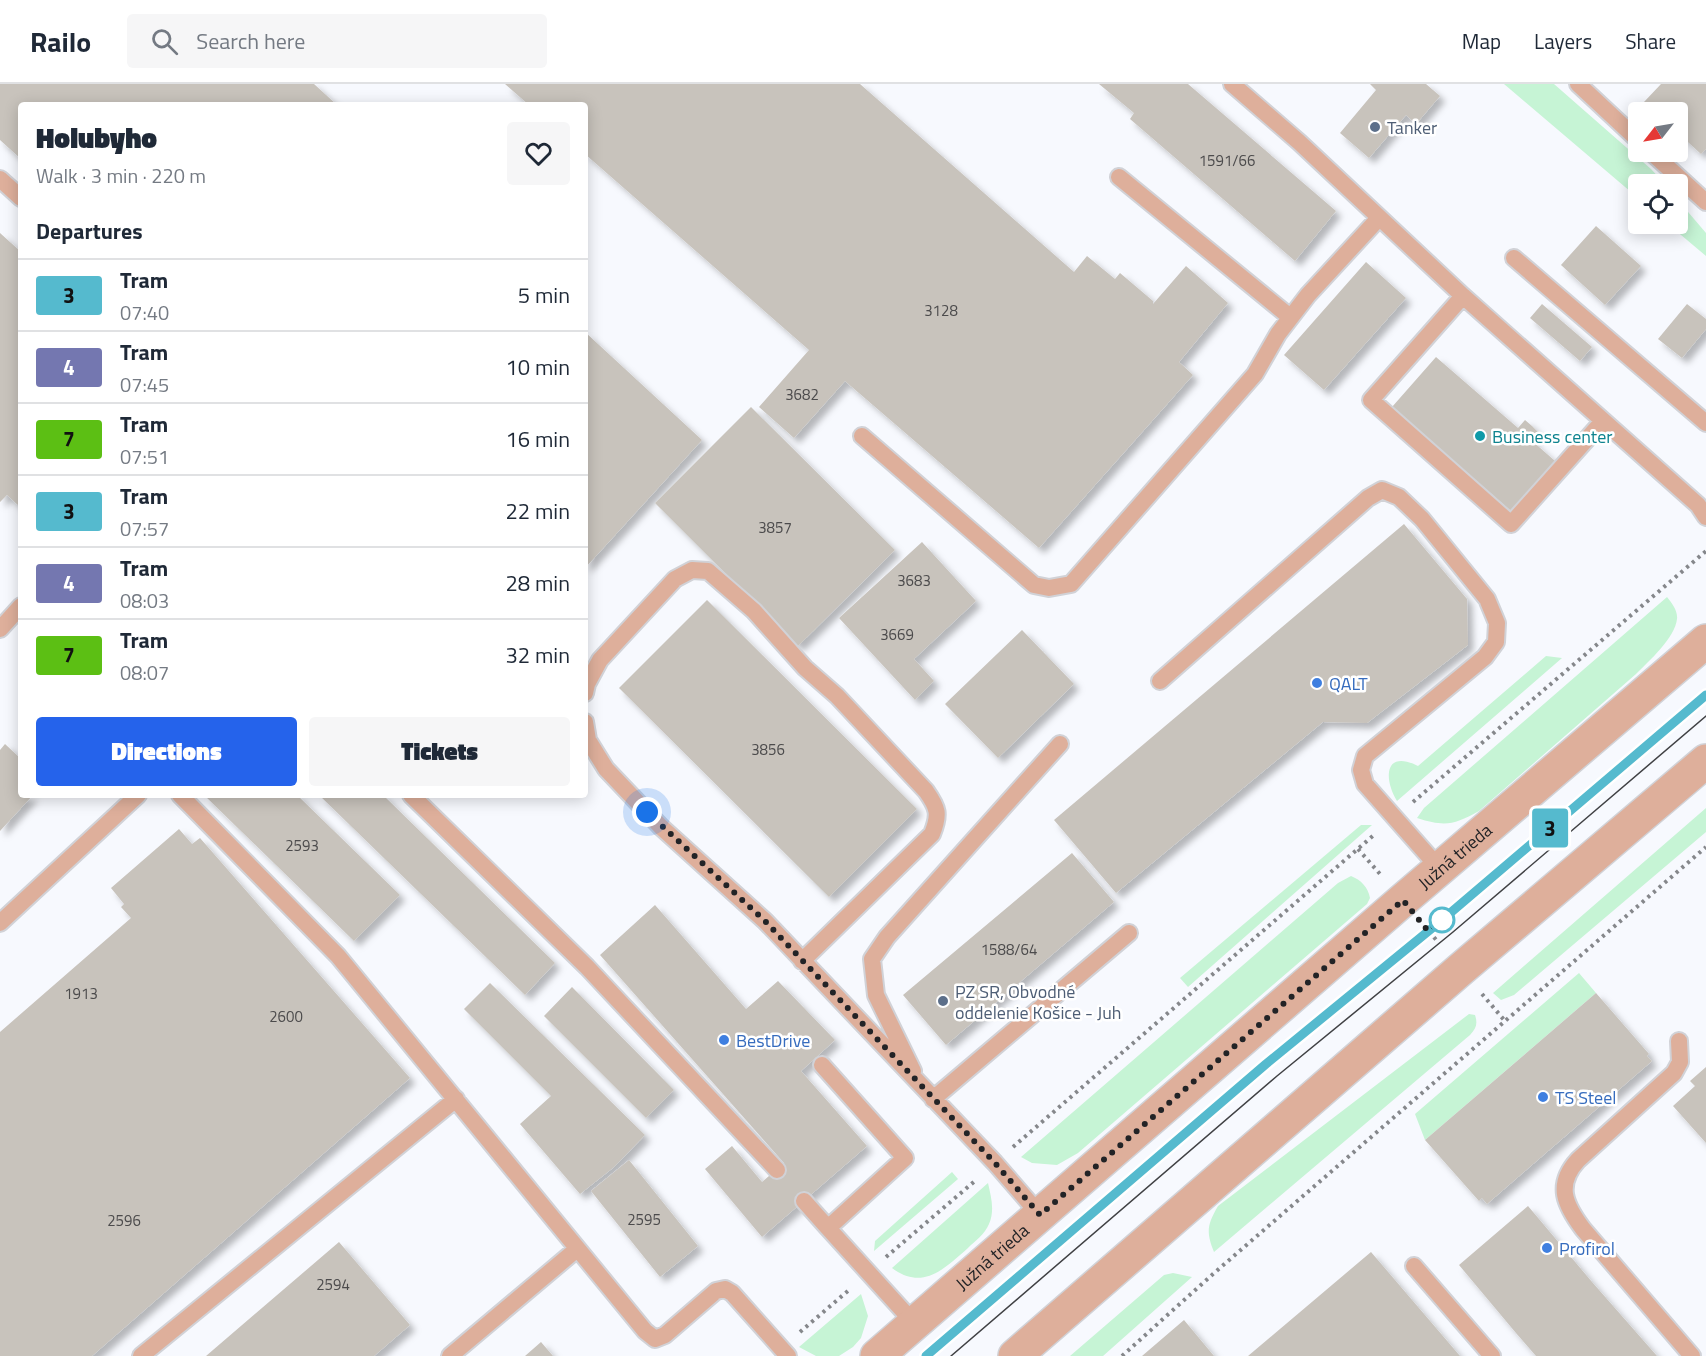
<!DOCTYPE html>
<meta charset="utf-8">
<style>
:root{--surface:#fff;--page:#f6f6f7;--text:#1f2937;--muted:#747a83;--line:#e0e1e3;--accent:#2563eb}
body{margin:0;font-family:"Titillium Web",sans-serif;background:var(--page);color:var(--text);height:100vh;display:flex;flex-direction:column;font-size:22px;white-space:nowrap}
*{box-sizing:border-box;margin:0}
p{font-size:20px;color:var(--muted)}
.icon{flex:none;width:33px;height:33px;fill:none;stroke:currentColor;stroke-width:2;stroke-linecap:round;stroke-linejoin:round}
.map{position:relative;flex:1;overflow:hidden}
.side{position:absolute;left:18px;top:18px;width:570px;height:696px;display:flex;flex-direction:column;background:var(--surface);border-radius:6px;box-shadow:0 3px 15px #0003}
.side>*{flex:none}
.badge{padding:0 12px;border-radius:4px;font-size:21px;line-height:39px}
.needle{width:39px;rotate:239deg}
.buttons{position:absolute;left:1628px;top:18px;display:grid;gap:12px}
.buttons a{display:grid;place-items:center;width:60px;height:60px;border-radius:6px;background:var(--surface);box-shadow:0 3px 15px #0003;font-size:30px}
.you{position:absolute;width:30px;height:30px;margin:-15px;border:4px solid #fff;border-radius:50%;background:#1a73e8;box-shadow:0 0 0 9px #1a73e833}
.map>.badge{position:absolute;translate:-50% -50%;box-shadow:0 0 0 3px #fff}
h2{padding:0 18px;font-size:22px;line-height:54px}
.round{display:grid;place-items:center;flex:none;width:63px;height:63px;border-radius:6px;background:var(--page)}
.head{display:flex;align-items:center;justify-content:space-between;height:102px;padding:0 18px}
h1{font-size:28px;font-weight:800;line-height:45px}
.primary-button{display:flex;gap:12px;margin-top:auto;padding:12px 18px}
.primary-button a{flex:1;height:69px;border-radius:6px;background:var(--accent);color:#fff;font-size:24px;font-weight:800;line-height:69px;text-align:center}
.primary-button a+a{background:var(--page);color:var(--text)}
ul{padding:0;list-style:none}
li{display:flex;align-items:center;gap:18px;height:72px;padding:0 18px;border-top:2px solid var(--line)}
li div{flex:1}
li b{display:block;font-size:22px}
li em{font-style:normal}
li .badge{min-width:66px;font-weight:700;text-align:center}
header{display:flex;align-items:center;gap:36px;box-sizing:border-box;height:84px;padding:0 30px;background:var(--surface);border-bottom:2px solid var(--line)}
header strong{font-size:28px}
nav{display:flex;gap:33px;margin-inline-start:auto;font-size:21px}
.search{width:420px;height:54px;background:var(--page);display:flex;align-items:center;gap:15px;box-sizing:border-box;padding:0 21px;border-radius:6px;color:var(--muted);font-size:22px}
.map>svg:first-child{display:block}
.green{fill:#c6f4d5}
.building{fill:#c8c3bc;filter:url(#shadow)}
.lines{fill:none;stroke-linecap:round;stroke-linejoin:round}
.service-casing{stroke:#d1d2d7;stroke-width:20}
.tertiary-casing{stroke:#d1d2d7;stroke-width:36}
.path{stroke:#85878b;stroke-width:4;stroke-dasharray:3 4.5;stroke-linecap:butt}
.service{stroke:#deaf9b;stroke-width:16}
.tertiary{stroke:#deaf9b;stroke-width:33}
.tram{stroke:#404144;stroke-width:1.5}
.line-casing{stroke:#fff;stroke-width:14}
.line{stroke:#55bace;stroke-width:9}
.walk{stroke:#222326;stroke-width:6;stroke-dasharray:0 10.8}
.service-dot{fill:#5c6f8a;stroke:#fff;stroke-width:2}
.culture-dot{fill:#0f9aa8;stroke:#fff;stroke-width:2}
.shop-dot{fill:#3f7fe0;stroke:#fff;stroke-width:2}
.stop-dot{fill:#fff;stroke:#55bace;stroke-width:3}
.labels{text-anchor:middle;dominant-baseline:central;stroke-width:5;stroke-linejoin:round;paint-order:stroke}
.number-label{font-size:15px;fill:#4c4b4c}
.service-label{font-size:18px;fill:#4e5e75;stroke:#fff;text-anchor:start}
.culture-label{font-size:18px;fill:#0d838f;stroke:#fff;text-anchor:start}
.shop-label{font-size:18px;fill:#366cbe;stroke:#fff;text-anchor:start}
.street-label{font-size:18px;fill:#222326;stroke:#fff}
</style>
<header>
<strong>Railo</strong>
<div class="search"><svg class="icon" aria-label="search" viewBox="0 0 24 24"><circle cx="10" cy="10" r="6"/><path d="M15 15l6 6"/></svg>Search here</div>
<nav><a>Map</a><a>Layers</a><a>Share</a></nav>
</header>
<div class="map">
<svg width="1706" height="1272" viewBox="0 0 1706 1272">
<defs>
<filter id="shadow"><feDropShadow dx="5.5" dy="5.5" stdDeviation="3" flood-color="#0004"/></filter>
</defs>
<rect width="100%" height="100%" fill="#f7f9fe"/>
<!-- green -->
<path class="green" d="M1504,0H1554L1651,85L1665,100H1638V114Z
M1677,115L1706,149V172L1668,140H1677Z
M1667,513C1672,519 1678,527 1677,535C1675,554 1649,577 1636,590L1479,727C1454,741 1445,743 1417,734L1424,724Z
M1546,572L1562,574L1397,717C1383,694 1385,665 1418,682Z
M1706,724V748L1514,911L1501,916L1493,909Z
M1361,741H1372L1188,903L1180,894Z
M1351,792C1361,796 1368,803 1370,814L1367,820L1078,1069L1057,1081L1032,1079L1021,1073L1338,799Z
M1579,889L1596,909L1425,1056L1415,1030Z
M1469,930L1475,931C1478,940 1476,945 1470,951L1214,1168C1206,1148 1207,1141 1218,1122Z
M952,1088L958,1095L874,1167L875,1157Z
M988,1099C991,1113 995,1126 989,1140C985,1150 975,1157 968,1164C944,1185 923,1207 892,1184Z
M1173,1189L1192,1193L1103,1272H1070L1164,1191Z
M861,1210L868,1232L861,1254L853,1263L839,1272H816L799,1263Z"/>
<!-- building -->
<path class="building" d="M0,0H314L337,21H21V75L0,56Z
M505,0H860L1074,188L1087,172L1115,195L1120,189L1153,217V220L1186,182L1228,219L1179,278L1193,291L1039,464L845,297L794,354L759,323L809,266L585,70V21H529Z
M1099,0H1188L1336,127L1295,177L1130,35L1134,29Z
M1370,0H1426L1440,12L1416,40L1406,31L1369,74L1340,49L1376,6Z
M1661,0H1706V65L1701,70L1677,48V28H1655L1644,18Z
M1596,142L1641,182L1605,221L1561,181Z
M0,149L21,168V420L19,422L7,411L0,418Z
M1366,178L1406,214L1324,306L1284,271Z
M1542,220L1592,263L1580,277L1530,234Z
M1687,220L1706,235V245L1682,274L1658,255Z
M585,248L702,356L585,484Z
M1436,273L1518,344L1525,336L1532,342L1538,348L1531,356L1555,377L1511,427L1392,323Z
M751,323L895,466L798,562L655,419Z
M1404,440L1467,515L1468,561L1367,639L1323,638L1116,809L1054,736Z
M922,458L976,517L914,575L934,597L915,616L839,534Z
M707,516L917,725L829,813L619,604Z
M1022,546L1074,600L998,674L945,620Z
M5,660L21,675V711H33L0,747V666Z
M204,711H297L400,811L354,857Z
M319,711H383L555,879L525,911Z
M179,745L192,760L200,754L410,994L92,1272H0V948L131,834L121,823L124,820L111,804Z
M1072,769L1114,818L946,961L903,911Z
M655,821L746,925L778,897L835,956L801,987L867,1062L762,1153L705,1085L732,1062L762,1098L784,1079L600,871Z
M490,899L645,1051L614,1083L580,1110L520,1040L551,1012L464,925Z
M572,903L674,1006L646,1034L544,932Z
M1596,909L1649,970L1647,972L1652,977L1487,1120L1482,1114L1479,1117L1425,1056Z
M1706,983V1059L1673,1022L1695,1002L1690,997Z
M629,1076L698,1162L660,1193L591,1107Z
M1528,1122L1592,1198L1657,1272H1536L1516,1249L1459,1181Z
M339,1158L410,1241L374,1272H206Z
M1371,1168L1460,1272H1248Z
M1184,1236L1214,1272H1142Z
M541,1258L553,1272H525Z"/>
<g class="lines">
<!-- service casing -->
<g class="service-casing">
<path id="service" d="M1232,0L1299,58L1463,212L1698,421L1706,433
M1578,0L1638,56
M1651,68L1706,118
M1119,93L1290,233
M0,95L21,114
M1514,174L1706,339
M1463,212L1371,316L1511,440L1603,337
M862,352L1034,501L1049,504L1071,500L1255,290L1278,250L1308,211L1379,134
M0,545L21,522
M1160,597L1368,414L1382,406L1399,413L1422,435L1487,515L1497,539L1496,558L1485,573L1365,672L1361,686L1365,700L1440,785
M585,609L587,600L600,576L675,495L692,486L708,487L754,527L805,584L837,612L926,707C938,724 940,730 932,750L802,877
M585,638L588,656L606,685L661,743L765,837L995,1079L1040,1131
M180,711L338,872L645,1247L655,1255L665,1251L716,1207L725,1205L732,1209L788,1272
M411,711L587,883L777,1086
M0,839L138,711
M1679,957L1680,978L1674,989L1578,1076C1555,1101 1565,1121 1583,1145L1692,1272
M822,981L905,1074L828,1144L915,1240
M913,987L876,911L872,875L887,853L1060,660
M933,1015L1129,849
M804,1117L828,1144
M1414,1182L1492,1272
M141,1272L456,1015
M450,1272L577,1165"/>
</g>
<!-- tertiary casing -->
<g class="tertiary-casing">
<g id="tertiary">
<path id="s1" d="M877,1272L1403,816L1706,557"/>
<path d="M1015,1272L1461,885L1706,677"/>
</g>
</g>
<!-- path -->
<path class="path" d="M1413,718L1706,467
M1358,765L1380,790
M1424,842L1439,859
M1482,910L1505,937
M1013,1063L1375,750
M886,1173L976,1096
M800,1248L849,1206
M1122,1272L1213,1190L1706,763"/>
<!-- service -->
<use href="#service" class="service"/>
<!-- tertiary -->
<use href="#tertiary" class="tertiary"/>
<!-- tram -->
<path class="tram" d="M926,1272L1266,980L1442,836L1706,611
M951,1272L1277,992L1453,848L1706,632"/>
</g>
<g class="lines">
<!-- line casing -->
<g class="line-casing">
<path id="line" d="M926,1272L1266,980L1442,836L1706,611"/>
</g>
<!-- line -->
<use href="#line" class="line"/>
<!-- walk -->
<path class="walk" d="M647,728L765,837L995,1079L1040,1131L1403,816L1428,847L1442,836"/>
</g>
<!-- markers -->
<g class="service-dot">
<circle cx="1375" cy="43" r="6"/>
<circle cx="943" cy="917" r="6"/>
</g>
<circle class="culture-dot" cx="1480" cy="352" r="6"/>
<g class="shop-dot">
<circle cx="1317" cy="599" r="6"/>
<circle cx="724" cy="956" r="6"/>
<circle cx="1543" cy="1013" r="6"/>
<circle cx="1547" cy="1164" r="6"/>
</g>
<circle class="stop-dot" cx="1442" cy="836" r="12"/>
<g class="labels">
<!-- number labels -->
<g class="number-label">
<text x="1227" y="76">1591/66</text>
<text x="941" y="226">3128</text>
<text x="802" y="310">3682</text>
<text x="775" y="443">3857</text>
<text x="914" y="496">3683</text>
<text x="897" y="550">3669</text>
<text x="768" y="665">3856</text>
<text x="302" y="761">2593</text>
<text x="1009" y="865">1588/64</text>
<text x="81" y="909">1913</text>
<text x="286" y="932">2600</text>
<text x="644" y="1135">2595</text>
<text x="124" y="1136">2596</text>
<text x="333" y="1200">2594</text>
</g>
<!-- service labels -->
<g class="service-label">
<text x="1387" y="43">Tanker</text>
<text x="955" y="907">PZ SR, Obvodné<tspan x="955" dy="21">oddelenie Košice - Juh</tspan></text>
</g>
<!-- culture labels -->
<g class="culture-label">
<text x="1492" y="352">Business center</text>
</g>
<!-- shop labels -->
<g class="shop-label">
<text x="1329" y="599">QALT</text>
<text x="736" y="956">BestDrive</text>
<text x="1555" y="1013">TS Steel</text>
<text x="1559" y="1164">Profirol</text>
</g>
<!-- street labels -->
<g class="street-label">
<text stroke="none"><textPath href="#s1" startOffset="764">Južná trieda</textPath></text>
<text stroke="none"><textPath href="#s1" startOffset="152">Južná trieda</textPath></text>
</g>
</g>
</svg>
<div class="buttons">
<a><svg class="needle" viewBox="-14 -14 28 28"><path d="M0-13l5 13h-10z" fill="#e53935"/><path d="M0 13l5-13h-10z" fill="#747a83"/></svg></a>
<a><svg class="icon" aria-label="locate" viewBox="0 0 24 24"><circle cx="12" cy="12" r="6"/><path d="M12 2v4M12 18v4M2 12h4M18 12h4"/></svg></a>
</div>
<div class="you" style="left:647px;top:728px"></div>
<b class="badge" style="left:1550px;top:744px;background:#55bace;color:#111">3</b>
<section class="side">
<div class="head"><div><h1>Holubyho</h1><p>Walk · 3 min · 220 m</p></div><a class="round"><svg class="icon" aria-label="heart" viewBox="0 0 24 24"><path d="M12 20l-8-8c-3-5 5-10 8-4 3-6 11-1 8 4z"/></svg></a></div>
<h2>Departures</h2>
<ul>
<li><span class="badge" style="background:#55bace;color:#111">3</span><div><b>Tram</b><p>07:40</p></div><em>5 min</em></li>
<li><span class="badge" style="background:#7477b0;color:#fff">4</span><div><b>Tram</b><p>07:45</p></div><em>10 min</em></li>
<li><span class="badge" style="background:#5cbf14;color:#111">7</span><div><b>Tram</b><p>07:51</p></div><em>16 min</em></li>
<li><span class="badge" style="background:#55bace;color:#111">3</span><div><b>Tram</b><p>07:57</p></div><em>22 min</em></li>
<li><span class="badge" style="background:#7477b0;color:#fff">4</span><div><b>Tram</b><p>08:03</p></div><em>28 min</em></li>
<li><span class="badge" style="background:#5cbf14;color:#111">7</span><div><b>Tram</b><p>08:07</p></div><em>32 min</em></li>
</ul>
<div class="primary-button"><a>Directions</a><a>Tickets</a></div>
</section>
</div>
